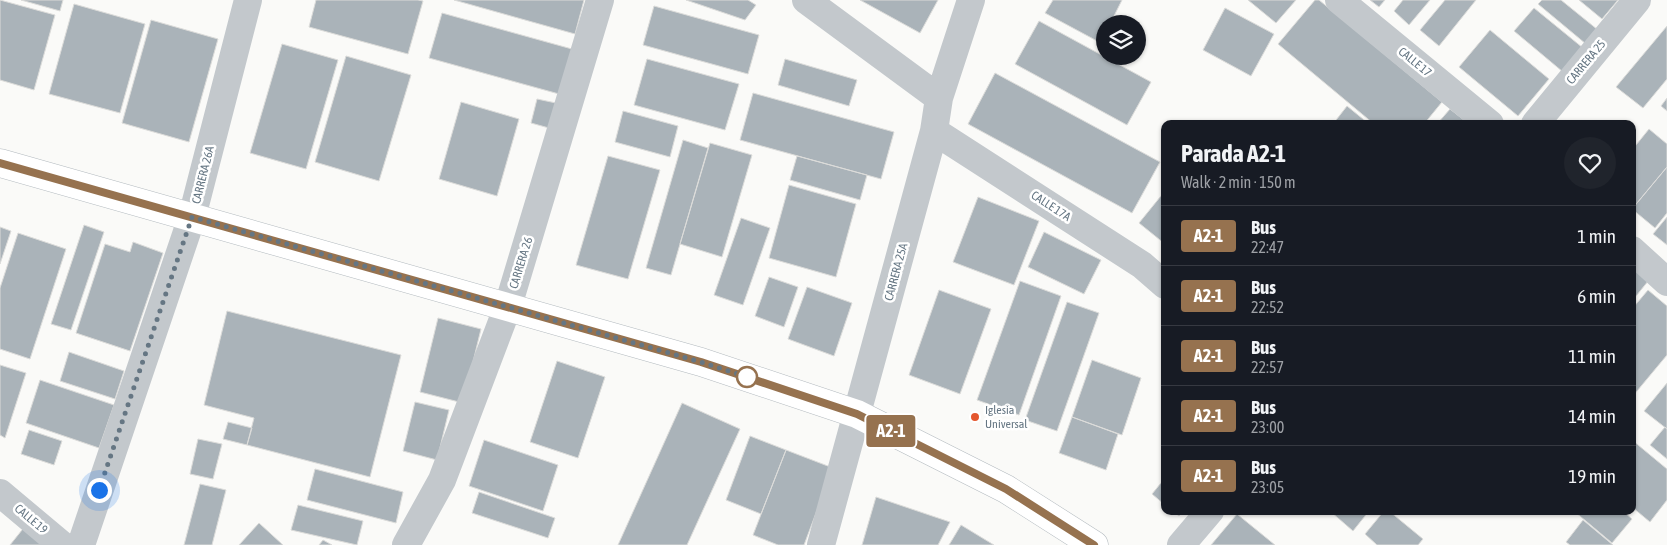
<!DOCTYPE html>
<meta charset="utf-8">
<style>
:root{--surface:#171b24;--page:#20242c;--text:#f1f3f6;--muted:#9ea1a6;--line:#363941}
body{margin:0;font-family:"Asap Condensed",sans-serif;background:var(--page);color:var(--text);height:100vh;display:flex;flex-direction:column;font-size:19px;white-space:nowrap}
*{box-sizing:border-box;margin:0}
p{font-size:16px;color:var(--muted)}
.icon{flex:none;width:28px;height:28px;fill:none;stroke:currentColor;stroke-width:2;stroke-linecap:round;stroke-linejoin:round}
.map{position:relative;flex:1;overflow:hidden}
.panel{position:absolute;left:1161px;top:120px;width:475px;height:395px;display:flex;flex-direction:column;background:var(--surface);border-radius:10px;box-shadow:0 1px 4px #0004}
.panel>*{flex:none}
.badge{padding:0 10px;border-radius:4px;font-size:18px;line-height:32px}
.tools{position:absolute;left:1096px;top:15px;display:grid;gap:10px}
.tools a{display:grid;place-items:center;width:50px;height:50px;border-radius:50%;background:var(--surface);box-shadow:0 1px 4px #0004;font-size:25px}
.you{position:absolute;width:25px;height:25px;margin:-12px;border:4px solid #fff;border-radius:50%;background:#1a73e8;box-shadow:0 0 0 8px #1a73e833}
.map>.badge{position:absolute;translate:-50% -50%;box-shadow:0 0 0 2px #fff}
.round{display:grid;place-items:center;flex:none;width:52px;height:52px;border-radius:26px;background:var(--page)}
.summary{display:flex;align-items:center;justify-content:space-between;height:85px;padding:0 20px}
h1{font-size:24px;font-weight:700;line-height:38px}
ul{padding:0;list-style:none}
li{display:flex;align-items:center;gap:15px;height:60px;padding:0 20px;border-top:1px solid var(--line)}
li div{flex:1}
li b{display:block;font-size:19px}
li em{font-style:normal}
li .badge{min-width:55px;font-weight:700;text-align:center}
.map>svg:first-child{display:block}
.building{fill:#aab3b9;stroke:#dcdcda}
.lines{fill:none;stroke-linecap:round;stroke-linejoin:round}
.secondary-casing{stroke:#b3babf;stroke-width:29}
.minor{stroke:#c3c8cc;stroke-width:28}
.tertiary{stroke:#c3c8cc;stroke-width:28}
.secondary{stroke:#fff;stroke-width:28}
.line-casing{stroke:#fff;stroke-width:11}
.line{stroke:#96724f;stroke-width:8}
.walk{stroke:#657683;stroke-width:5;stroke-dasharray:0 9}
.stop-dot{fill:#fff;stroke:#96724f;stroke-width:2.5}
.poi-dot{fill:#e4572e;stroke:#fff;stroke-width:2}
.labels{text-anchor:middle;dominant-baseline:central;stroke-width:5;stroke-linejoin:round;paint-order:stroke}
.street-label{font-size:12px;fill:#657683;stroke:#fff}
.poi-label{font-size:12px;fill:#657683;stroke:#fff;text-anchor:start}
</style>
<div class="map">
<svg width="1667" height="545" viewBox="0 0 1667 545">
<rect width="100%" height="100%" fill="#fafaf8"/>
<!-- building -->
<path class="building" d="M0,0L55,15L34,90L0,80Z
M21,0H63L60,11Z
M316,0H418L423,1L408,54L309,27Z
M454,0H584L575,34Z
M686,0H748L756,5L745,20Z
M860,0H938L920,33Z
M1053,0H1122L1110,24H1105V32L1099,42L1045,13Z
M1248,0H1296L1276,23Z
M1315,0H1319L1442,102L1424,124H1374L1278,44Z
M1370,0H1385L1379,7Z
M1403,0H1430L1409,25L1394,11Z
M1445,0H1476L1439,46L1420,30Z
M1542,0H1561L1598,30L1586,44L1538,4Z
M1579,0H1618L1602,19Z
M74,4L145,24L120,113L49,94Z
M654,6L759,35L748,74L643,45Z
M1225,8L1274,34L1251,76L1203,50Z
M1534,8L1583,48L1563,72L1514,31Z
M442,13L572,49L559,94L429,58Z
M151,20L218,39L189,142L122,123Z
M1039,21L1151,82L1127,125L1015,64Z
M1667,26V79L1643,108L1616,87Z
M1490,30L1549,79L1518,116L1459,67Z
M282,44L338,60L306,169L250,153Z
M346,56L411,75L379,181L315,162Z
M647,59L739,84L725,130L634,105Z
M785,59L857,80L849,106L778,85Z
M995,73L1160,162L1132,213L968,124Z
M753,93L894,132L881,179L740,140Z
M1667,98V111L1661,106Z
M537,99L556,103L549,128L531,123Z
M461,102L519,119L497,196L439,179Z
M1347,106L1369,124H1333Z
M1450,109L1469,124H1437Z
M623,111L678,126L670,157L615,142Z
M1649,129L1667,144V167L1632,209V150Z
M683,140L708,148L671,275L646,268Z
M710,143L752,155L722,257L680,244Z
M608,156L660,170L628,279L576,265Z
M797,156L867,175L860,200L790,180Z
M1667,167V213L1655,228L1632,209Z
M789,185L856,204L836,277L769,258Z
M1165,191V244L1139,223Z
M978,197L1039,221L1014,285L953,262Z
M1667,217V245L1653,234Z
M741,218L770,228L743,305L714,295Z
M84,225L104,232L71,330L51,324Z
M0,227L11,231L0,264Z
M1044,232L1101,260L1084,294L1028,267Z
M18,233L66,249L30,359L0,349V288Z
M133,242L163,253L130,351L76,333L105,244L130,252Z
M1632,266L1649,280L1632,301Z
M769,277L798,287L784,327L755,316Z
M1020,281L1061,296L1019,415L977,400Z
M807,287L852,303L834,356L788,339Z
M939,290L991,309L960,394L909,375Z
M1648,290L1667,306V355L1632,397V309Z
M1067,302L1099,313L1057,431L1025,420Z
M227,311L401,355L370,477L247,445L254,418L204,405Z
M438,318L481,329L463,403L420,392Z
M69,352L124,371L115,399L60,381Z
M1092,360L1141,378L1122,435L1072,417Z
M557,361L605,377L578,458L530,442Z
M0,365L26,373L5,438L0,435Z
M40,380L114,405L99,448L26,423Z
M1667,383V429L1644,411Z
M415,402L449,410L437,460L403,451Z
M682,403L740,429L687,545H618Z
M1072,417L1118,434L1106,470L1059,453Z
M228,422L252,428L247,445L223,439Z
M1665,427L1667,429V459L1650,445Z
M29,430L62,441L54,465L21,454Z
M750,436L786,450L761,514L726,500Z
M198,439L222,444L213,479L190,474Z
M484,440L558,465L543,511L469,486Z
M1632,440L1667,469V500L1650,522L1632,507Z
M786,450L833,468L804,545H778L753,535Z
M315,469L403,492L396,523L307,500Z
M1165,478V505L1152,494Z
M200,484L226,490L212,545H184Z
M479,492L555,518L548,538L472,513Z
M876,497L950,522L938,545H862Z
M298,505L363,521L357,545L291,530Z
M1173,511H1183L1179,516Z
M1330,511H1369L1353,531Z
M1384,511H1389L1423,539L1418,545H1377L1365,534Z
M1574,511H1623L1632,519L1612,543Z
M1237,514L1275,545H1211Z
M1583,520L1613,545H1570L1566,542Z
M259,523L283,545H239Z
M26,525L50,545H10Z
M961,525L994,545H949Z
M323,540L332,545H319Z"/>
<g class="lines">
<!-- secondary casing -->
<g class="secondary-casing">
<path id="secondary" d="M0,163L701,362L857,414L1006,489L1094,545"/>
</g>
<!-- minor -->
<path class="minor" d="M806,0L939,98
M1339,0L1490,124
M1535,124L1637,0
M934,131L1142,265L1165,285
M1632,250L1667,282
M508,306L600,0
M0,493L62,545
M81,545L192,217L248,0
M821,545L934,131L939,98L971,0
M1181,545L1210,511"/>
<!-- tertiary -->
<path class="tertiary" d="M406,545L442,480L508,306"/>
<!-- secondary -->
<use href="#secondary" class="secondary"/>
</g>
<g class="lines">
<!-- line casing -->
<g class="line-casing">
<path id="line" d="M0,163L701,362L857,414L1006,489L1094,545"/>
</g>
<!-- line -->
<use href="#line" class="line"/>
<!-- walk -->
<path class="walk" d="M99,490L192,217L701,362L753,379L747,377"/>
</g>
<!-- markers -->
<circle class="stop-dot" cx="747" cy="377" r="10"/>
<circle class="poi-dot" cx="975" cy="417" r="5"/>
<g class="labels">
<!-- street labels -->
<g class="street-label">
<text transform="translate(1415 62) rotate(39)">CALLE 17</text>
<text transform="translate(1586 62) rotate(-50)">CARRERA 25</text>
<text transform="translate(203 175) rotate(-76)">CARRERA 26A</text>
<text transform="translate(1051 206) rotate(33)">CALLE 17A</text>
<text transform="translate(521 263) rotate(-73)">CARRERA 26</text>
<text transform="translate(896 272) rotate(-75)">CARRERA 25A</text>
<text transform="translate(31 519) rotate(40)">CALLE 19</text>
</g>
<!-- poi labels -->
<g class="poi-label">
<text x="985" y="410">Iglesia<tspan x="985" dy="14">Universal</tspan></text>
</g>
</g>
</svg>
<div class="tools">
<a><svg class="icon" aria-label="layers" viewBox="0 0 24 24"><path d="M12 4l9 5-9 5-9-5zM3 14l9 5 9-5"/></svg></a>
</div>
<div class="you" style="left:99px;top:490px"></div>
<b class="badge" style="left:891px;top:431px;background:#96724f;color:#fff">A2-1</b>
<section class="panel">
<div class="summary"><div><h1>Parada A2-1</h1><p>Walk · 2 min · 150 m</p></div><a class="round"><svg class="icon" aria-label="heart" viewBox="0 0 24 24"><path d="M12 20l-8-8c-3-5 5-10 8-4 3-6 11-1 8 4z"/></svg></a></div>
<ul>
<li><span class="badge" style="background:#96724f;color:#fff">A2-1</span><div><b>Bus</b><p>22:47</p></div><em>1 min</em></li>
<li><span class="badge" style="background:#96724f;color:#fff">A2-1</span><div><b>Bus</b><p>22:52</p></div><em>6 min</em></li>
<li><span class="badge" style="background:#96724f;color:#fff">A2-1</span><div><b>Bus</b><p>22:57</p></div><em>11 min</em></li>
<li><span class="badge" style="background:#96724f;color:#fff">A2-1</span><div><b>Bus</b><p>23:00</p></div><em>14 min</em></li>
<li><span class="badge" style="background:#96724f;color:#fff">A2-1</span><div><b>Bus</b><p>23:05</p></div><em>19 min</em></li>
</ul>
</section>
</div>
